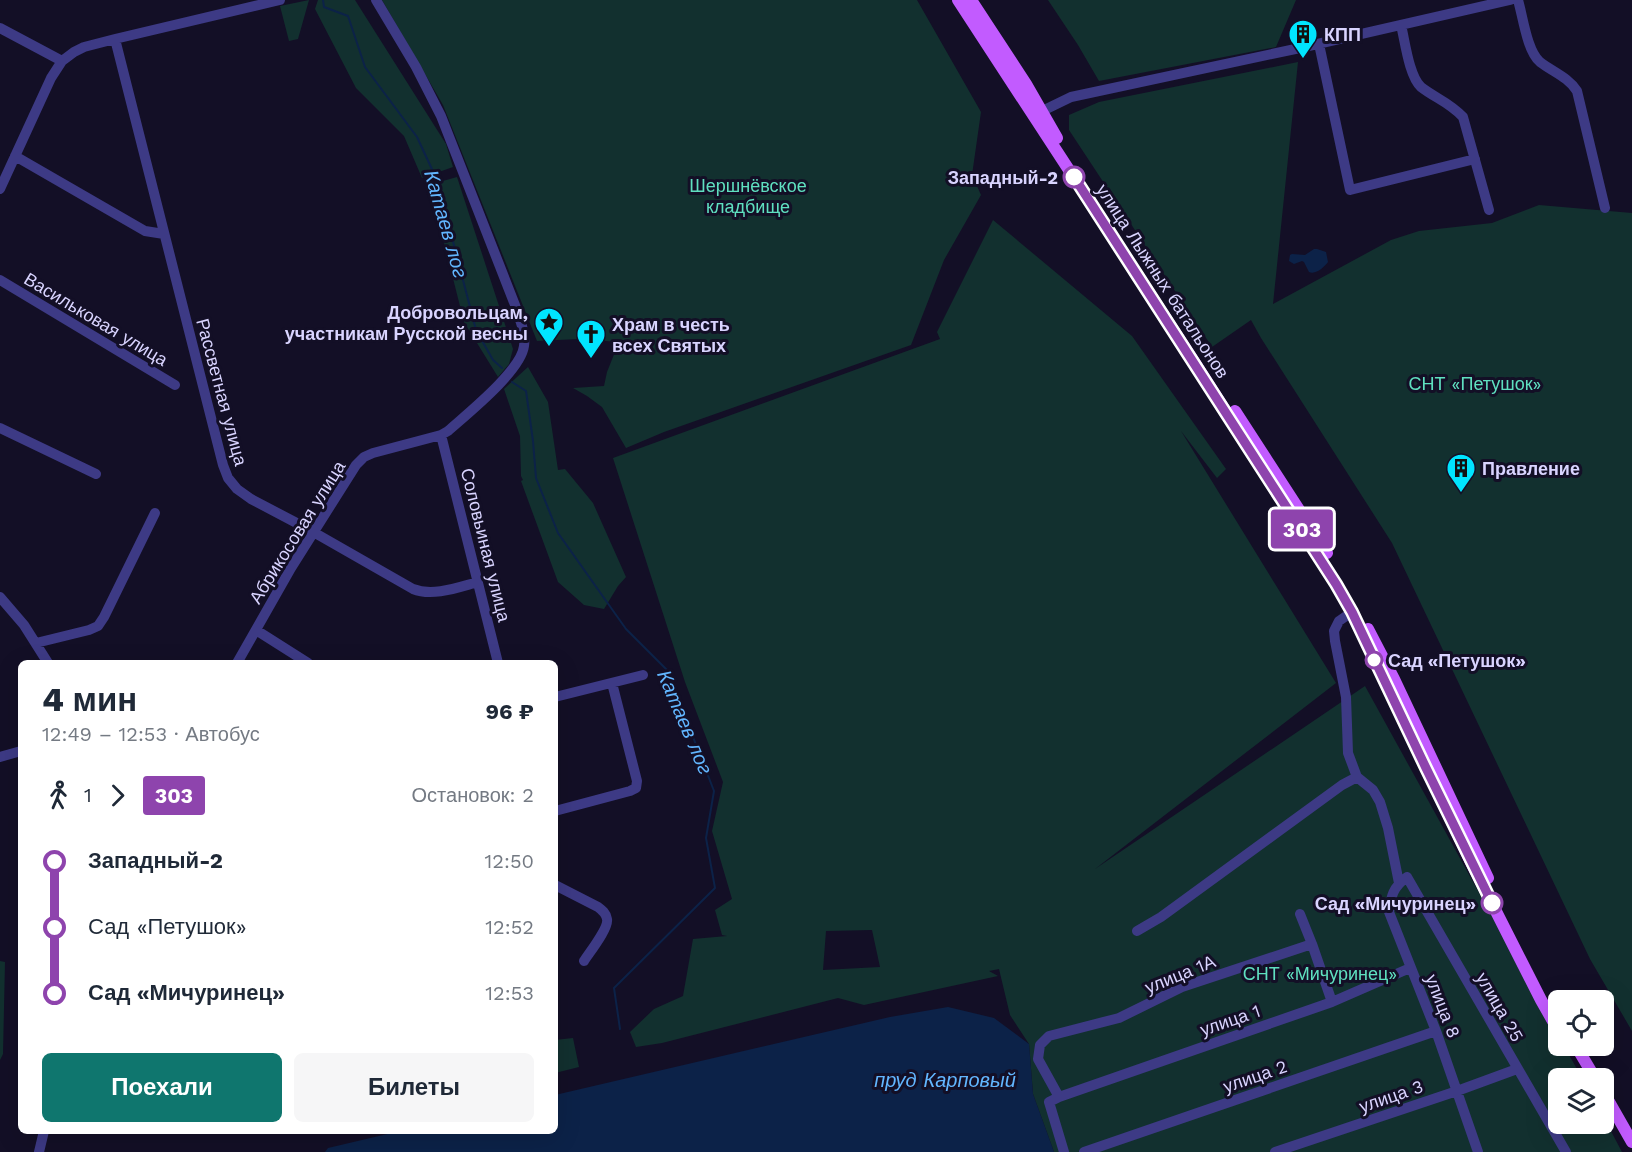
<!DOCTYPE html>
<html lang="ru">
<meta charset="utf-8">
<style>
:root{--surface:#fff;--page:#f6f6f7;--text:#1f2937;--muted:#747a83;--accent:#0f766e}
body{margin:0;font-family:"Work Sans",sans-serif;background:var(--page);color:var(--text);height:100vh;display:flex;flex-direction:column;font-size:22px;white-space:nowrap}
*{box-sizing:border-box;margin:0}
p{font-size:20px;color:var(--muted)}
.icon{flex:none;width:33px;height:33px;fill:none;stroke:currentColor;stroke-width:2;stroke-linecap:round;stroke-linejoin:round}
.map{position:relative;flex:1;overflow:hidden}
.panel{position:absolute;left:18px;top:660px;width:540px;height:474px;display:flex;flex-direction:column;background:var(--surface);border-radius:9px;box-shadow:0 6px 24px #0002}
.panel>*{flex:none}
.badge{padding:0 12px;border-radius:4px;font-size:21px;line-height:39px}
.buttons{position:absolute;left:1548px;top:990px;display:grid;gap:12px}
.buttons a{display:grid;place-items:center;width:66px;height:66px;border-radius:9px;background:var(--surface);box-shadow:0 6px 24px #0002;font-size:30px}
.map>.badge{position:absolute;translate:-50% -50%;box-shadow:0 0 0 3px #fff}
.legs{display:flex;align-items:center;gap:9px;height:66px;padding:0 24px;font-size:20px}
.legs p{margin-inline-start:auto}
.head{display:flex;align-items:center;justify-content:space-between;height:102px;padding:0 24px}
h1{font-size:33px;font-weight:800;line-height:45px}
.action{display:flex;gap:12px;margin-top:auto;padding:12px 24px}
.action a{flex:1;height:69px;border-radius:9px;background:var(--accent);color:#fff;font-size:24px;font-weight:800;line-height:69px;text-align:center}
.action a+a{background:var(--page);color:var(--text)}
ul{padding:0 24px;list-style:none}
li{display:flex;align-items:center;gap:21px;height:66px;font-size:22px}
li i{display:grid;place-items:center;width:9px;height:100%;margin:0 8px;background:currentColor}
li i::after{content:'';width:15px;height:15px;margin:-8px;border:4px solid;border-radius:50%;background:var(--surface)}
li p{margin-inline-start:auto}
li:first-child i{background:linear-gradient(#0000 50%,currentColor 0)}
li:last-child i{background:linear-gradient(currentColor 50%,#0000 0)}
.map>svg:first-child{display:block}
.green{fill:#12302f;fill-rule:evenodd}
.water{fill:#0c2248}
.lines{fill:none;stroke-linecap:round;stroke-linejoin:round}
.stream{stroke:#0c2248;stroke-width:2}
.minor{stroke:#3d3a85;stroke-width:10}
.major{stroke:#c25bff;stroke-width:12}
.line-1-casing{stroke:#fff;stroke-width:14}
.line-1{stroke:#8e44ad;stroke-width:9}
.stop-1-dot{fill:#fff;stroke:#8e44ad;stroke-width:3}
.labels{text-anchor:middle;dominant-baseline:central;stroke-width:6;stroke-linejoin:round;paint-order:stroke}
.poi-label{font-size:18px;font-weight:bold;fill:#d9d4ff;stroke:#130f26;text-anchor:start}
.stop-label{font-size:18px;font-weight:bold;fill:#d9d4ff;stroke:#130f26;text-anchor:end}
.park-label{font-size:18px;fill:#5fe0c0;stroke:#130f26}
.street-label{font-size:18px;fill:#d9d4ff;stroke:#130f26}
.water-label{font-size:20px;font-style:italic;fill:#62b6ff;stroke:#130f26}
</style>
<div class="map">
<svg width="1632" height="1152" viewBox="0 0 1632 1152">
<rect width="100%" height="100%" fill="#130f26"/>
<!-- green -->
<path class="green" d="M309,0L298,39L289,41L280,6Z
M318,0H355L446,144L453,167L422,178L404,136L356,88L315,9Z
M382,0H917L981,112L972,175L981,195L944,260L911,345L664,432L626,448L602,407L587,396L573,388L604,386L607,372L619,342L578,339L537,341L443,105Z
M1048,0H1296L1276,47L1099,81L1078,45Z
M1298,62L1273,304L1391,240L1419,231L1492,223L1539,205L1632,213V1031L1590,959L1392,543L1261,338L1251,320L1212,347L1069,130V115L1099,102Z
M457,177L513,349L509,364L498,377L464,322L437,215L425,186Z
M993,220L1132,336L1226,469L1217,478L1181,431L1336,683L1095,869L1365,686L1558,1036V1046H1564L1582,1078H1558V1124H1604V1118L1622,1152H1054L1033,1094L1029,1044L1010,1015L999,969L989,971L998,976L864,1005L838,998L662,1043L636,1047L630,1032L654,1009L683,996L693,939L727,936L722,935L715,910L732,899L712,831L723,782L685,682L613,458L940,339L937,332ZM872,930L880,967L823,970L826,931Z
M528,367L548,402L558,470L565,469L593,503L626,577L618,586L604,609L584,605L558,582L521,481L523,480L521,476L520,436L504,389Z
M0,961L5,962L3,1054L0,1060Z
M573,1038L579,1067L555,1073V1040Z"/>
<!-- water -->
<path class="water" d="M1314,249H1317L1326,252L1328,262C1324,267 1316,275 1309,272L1304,262L1302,261L1294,264L1289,261L1290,255L1292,254L1305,255Z
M948,1007L994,1018L1029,1044L1033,1094L1054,1152H325L328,1148L400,1131H555V1095L890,1017Z"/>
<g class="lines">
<!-- stream -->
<path class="stream" d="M323,0L324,7L348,16L365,67L417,137L437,180L476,330L493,360L502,368
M512,382L526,391L533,441L536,478L558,533L626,629L667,670L714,791L706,838L715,888L614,988L620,1029"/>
<!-- minor -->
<path class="minor" d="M1518,0C1523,17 1527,51 1540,62C1553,72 1568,77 1577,91L1605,208
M1401,25C1405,41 1409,76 1421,87C1435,98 1449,102 1463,117L1489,210
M0,28L62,61
M115,39L223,465L228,478L237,489L251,499L308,529L413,589C433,597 459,587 478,582
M1319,44L1350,190L1475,159
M1036,114L1071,97L1300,48L1510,0
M15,156L145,231L164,234
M0,189L51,78L62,61L74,52L84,47L115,39L280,0
M0,280L175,385
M0,428L96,474
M441,435L498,663
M0,597L24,625L48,663
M1352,612L1339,621L1334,631L1335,641L1346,697L1348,753L1357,777L1373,790L1380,802L1388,828L1399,883
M256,630L308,663
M36,643L89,630L98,626L104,617L155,513
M237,663L291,568L356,465L364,457L373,453L441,435L448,431C467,414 521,371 524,346C526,332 519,318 515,305L441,116L416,67L376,0
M555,697L643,675
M0,757L21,751
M555,811L630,791L636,788L637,781L612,683
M555,885L598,907C602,910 606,913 607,919C609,928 589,953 584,961
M1300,914L1312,944
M1137,931L1161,917L1342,785L1357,777
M1059,1097L1332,1002L1410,968
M39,1152L44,1131
M1064,1152L1049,1102L1059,1097L1038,1059L1040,1045L1049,1036L1119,1018L1182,987L1312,944L1332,1002
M1084,1152L1436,1031
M1275,1152L1457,1091L1517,1069
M1478,1152L1436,1031L1389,912C1391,896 1393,887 1407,877L1566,1152"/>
<!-- major -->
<path class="major" d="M958,0L1193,360L1336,584L1352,612L1470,860L1541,1000L1558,1030
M971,0L1026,84L1057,138
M1235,411L1327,553
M1368,629L1394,679L1488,878
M1576,1046L1595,1078
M1604,1093L1632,1142"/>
</g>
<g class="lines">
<!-- line-1 casing -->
<g class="line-1-casing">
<path id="line-1" d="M1074,177L1336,584L1352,612L1426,768L1492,903"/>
</g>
<!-- line-1 -->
<use href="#line-1" class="line-1"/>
</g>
<!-- icons -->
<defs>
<g id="building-pin" transform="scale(1.5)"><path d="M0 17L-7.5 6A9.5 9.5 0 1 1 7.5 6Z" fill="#00e5ff" stroke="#130f26"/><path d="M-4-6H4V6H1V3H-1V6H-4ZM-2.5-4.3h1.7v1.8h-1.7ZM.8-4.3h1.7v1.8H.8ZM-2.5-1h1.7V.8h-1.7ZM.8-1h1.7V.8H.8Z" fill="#111"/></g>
<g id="sight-pin" transform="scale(1.5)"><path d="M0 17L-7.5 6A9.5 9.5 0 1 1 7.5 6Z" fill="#00e5ff" stroke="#130f26"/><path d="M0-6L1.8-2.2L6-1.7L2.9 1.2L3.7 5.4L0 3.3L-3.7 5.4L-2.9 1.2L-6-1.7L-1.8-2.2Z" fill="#111"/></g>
<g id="church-pin" transform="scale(1.5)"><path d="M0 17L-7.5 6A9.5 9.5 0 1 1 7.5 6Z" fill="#00e5ff" stroke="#130f26"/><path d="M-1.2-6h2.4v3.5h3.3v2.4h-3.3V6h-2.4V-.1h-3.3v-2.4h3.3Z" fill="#111"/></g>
</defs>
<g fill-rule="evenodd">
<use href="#building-pin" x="1303" y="34"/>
<use href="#sight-pin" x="549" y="322"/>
<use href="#church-pin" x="591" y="334"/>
<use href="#building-pin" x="1461" y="468"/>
</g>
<!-- markers -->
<g class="stop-1-dot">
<circle cx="1074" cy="177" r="10"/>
<circle cx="1374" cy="660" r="8"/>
<circle cx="1492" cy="903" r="10"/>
</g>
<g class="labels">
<!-- poi labels -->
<g class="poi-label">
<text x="1324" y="34">КПП</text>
<text x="528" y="312" text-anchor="end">Добровольцам,<tspan x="528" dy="21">участникам Русской весны</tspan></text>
<text x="612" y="324">Храм в честь<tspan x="612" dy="21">всех Святых</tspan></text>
<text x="1482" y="468">Правление</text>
</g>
<!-- stop labels -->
<g class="stop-label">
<text x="1058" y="177">Западный-2</text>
<text x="1388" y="660" text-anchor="start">Сад «Петушок»</text>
<text x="1476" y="903">Сад «Мичуринец»</text>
</g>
<!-- park labels -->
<g class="park-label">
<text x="748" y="185">Шершнёвское<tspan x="748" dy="21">кладбище</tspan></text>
<text x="1475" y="383">СНТ «Петушок»</text>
<text x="1320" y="973">СНТ «Мичуринец»</text>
</g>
<!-- street labels -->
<g class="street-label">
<text transform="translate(1163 281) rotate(57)">улица Лыжных батальонов</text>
<text transform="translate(96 319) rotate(31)">Васильковая улица</text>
<text transform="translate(222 392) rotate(75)">Рассветная улица</text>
<text transform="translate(297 532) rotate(-58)">Абрикосовая улица</text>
<text transform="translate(486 545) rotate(76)">Соловьиная улица</text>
<text transform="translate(1180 974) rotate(-22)">улица 1А</text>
<text transform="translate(1443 1006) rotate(69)">улица 8</text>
<text transform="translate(1500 1007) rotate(60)">улица 25</text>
<text transform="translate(1230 1020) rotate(-19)">улица 1</text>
<text transform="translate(1255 1076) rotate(-19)">улица 2</text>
<text transform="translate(1391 1096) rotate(-19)">улица 3</text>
</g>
<!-- water labels -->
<g class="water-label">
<text transform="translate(446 224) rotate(74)">Катаев лог</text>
<text transform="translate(685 722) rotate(67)">Катаев лог</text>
<text x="945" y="1080">пруд Карповый</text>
</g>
</g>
</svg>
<div class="buttons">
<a><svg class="icon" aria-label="locate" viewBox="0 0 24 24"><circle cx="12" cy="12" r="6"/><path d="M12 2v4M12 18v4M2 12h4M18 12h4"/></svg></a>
<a><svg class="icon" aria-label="layers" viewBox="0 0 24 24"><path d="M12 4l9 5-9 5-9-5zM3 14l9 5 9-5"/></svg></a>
</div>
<b class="badge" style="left:1302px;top:529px;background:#8e44ad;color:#fff">303</b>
<section class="panel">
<div class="head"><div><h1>4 мин</h1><p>12:49 – 12:53 · Автобус</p></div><b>96 ₽</b></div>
<div class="legs"><svg class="icon" aria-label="walk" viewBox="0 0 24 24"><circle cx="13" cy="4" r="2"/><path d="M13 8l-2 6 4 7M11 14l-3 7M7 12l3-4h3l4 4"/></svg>1<svg class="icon" aria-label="forward" viewBox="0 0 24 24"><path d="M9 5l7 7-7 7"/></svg><b class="badge" style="background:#8e44ad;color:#fff">303</b><p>Остановок: 2</p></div>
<ul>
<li><i style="color:#8e44ad"></i><b>Западный-2</b><p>12:50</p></li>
<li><i style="color:#8e44ad"></i><span>Сад «Петушок»</span><p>12:52</p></li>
<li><i style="color:#8e44ad"></i><b>Сад «Мичуринец»</b><p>12:53</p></li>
</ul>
<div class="action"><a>Поехали</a><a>Билеты</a></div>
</section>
</div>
